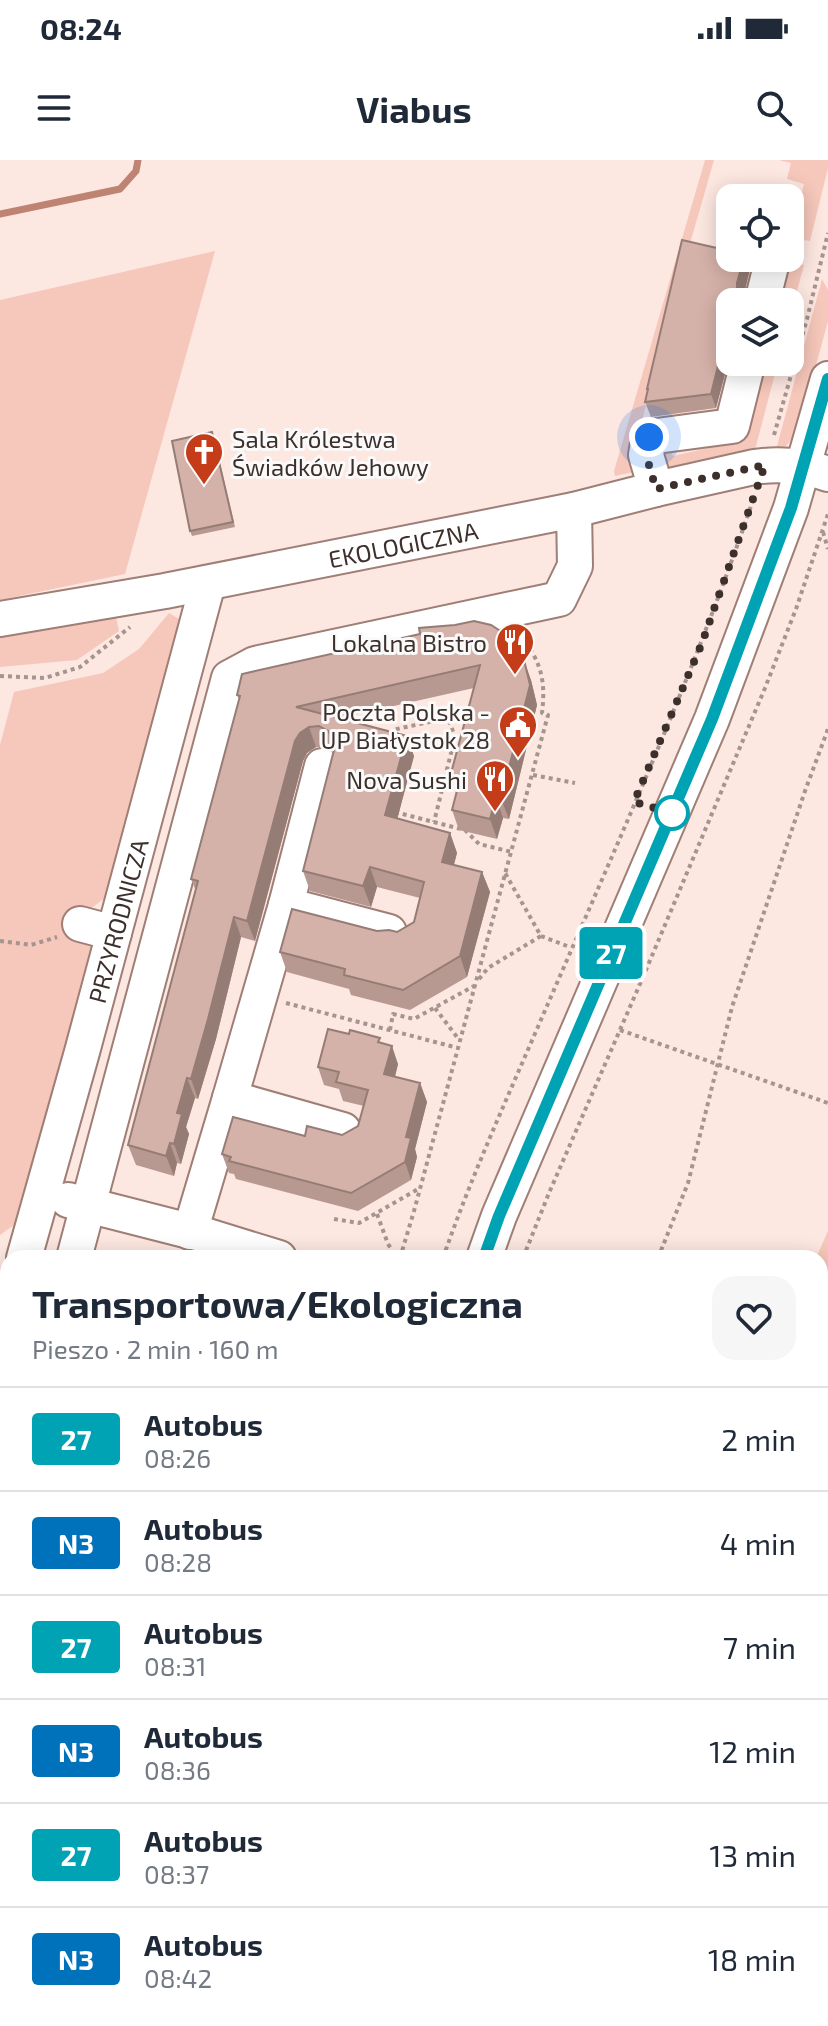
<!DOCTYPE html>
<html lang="pl">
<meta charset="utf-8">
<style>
:root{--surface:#fff;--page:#f6f6f7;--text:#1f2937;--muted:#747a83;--line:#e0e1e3}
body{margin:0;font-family:"Exo 2",sans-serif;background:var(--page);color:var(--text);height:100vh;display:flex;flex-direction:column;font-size:30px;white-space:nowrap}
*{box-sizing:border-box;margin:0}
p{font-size:26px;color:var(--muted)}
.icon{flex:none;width:44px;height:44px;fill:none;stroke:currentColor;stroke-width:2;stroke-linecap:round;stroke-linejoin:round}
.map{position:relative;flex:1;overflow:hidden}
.side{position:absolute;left:0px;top:1090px;width:828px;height:776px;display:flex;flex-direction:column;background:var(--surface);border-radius:24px 24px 0 0;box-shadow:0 4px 20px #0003}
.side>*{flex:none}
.badge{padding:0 16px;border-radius:6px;font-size:28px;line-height:52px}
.buttons{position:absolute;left:716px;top:24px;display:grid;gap:16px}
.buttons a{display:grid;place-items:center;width:88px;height:88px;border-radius:16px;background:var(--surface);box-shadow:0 4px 20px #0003;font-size:40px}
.you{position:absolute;width:40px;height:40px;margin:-20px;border:6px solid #fff;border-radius:50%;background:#1a73e8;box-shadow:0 0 0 12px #1a73e833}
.map>.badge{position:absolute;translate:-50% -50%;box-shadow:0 0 0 4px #fff}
.round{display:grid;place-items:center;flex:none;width:84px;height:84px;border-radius:24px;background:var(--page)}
.summary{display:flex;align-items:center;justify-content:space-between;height:136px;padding:0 32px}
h1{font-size:38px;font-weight:700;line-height:60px}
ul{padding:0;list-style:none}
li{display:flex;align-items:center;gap:24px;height:104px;padding:0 32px;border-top:2px solid var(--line)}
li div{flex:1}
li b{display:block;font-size:30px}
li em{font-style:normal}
li .badge{min-width:88px;font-weight:700;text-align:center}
.status{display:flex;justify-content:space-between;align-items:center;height:56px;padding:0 40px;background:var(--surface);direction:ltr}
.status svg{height:22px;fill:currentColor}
header{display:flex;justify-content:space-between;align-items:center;height:104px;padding:0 32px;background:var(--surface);font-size:36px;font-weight:700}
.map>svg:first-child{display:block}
.green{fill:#f6c7bb}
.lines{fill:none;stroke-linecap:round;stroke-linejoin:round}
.stream{stroke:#be8373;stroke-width:7}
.minor-casing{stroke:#9f7e76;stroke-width:38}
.path{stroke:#a6948f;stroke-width:4;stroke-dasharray:4 4;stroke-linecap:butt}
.minor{stroke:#fff;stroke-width:34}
.wall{fill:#b79991}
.shaded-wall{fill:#957d76}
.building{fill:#d5b2a9;stroke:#957d76;stroke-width:2}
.line-casing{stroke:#fff;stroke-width:18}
.line{stroke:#00a3b4;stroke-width:12}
.walk{stroke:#3d302c;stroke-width:8;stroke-dasharray:0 14.4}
.stop-dot{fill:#fff;stroke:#00a3b4;stroke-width:4}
.labels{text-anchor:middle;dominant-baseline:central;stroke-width:6;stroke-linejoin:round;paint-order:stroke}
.poi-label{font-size:24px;fill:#3d302c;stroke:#fafafa;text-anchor:end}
.street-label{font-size:24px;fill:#3d302c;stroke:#fafafa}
</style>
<div class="status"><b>08:24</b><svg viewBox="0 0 49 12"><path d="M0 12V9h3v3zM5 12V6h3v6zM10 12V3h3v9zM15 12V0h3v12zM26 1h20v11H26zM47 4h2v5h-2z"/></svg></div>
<header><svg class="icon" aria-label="menu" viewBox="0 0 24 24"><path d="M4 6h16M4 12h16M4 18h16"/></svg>Viabus<svg class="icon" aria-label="search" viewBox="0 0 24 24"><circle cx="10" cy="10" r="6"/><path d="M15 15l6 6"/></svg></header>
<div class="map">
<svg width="828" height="1866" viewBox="0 0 828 1866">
<rect width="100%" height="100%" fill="#fde7e1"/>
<!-- green -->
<path class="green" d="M705,0H714L687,94L652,243L647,241C640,266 637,285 638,311L615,316L614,311Z
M779,0H828V8L810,81L790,78V54L796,55L804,24L787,19L791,3Z
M215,91L125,414L0,440V140Z
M788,101L804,105L790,157V142H777Z
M822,119L828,130V161L798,272L786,286L776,290Z
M763,202H778L755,290L659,312L656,297L670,287L673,296L744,280Z
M115,452L119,471L77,500L0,507V466Z
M169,453L184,462L109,735L82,755L77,775L94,789L17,1063L0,1075V585L14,532L103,513L139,489Z
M828,1071V1156L820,1174V1098H816Z
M820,1418L828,1422V1560L820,1557Z
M820,1571L828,1575V1700L820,1701Z
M0,1589L8,1592V1858H70V1866H0Z
M481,1858H712L710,1866H482Z"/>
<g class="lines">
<!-- stream -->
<path class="stream" d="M0,54L120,29L136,11L138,0"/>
<!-- minor casing -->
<g class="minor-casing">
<g id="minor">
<path d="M762,142L773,98"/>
<path d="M656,329L646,295L649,277L732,266L748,202"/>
<path id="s1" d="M0,459L165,431L574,350L656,329L754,307C780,303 803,305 828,314"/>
<path d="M286,745L322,606"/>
<path d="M80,764L114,773"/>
<path d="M230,938L286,745L389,772"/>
<path d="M68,1040L201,1074L279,1098"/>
<path d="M190,1072L230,938L343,970"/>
<path id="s2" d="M24,1098L82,892L208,423"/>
<path d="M74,1098L229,518L255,504L559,439L575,406L574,350"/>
<path d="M484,1098L499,1056L712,559L791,348L828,219"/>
<path d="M0,1189L8,1159"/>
<path d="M0,1366L8,1337"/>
<path d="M0,1504L8,1507"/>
<path d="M0,1565L8,1567"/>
<path d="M828,1781L826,1788L828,1802"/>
<path d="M96,1858L97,1866"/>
<path d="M390,1858L391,1866"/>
<path d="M438,1858L439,1866"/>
</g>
</g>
<!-- path -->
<path class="path" d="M774,275L807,159L828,73
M823,372L828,389
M0,516L45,518L80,507L130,467
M391,574L392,570L448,558L455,577L434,662
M533,615L575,623
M395,652L465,670L479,684L512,692
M541,776L567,786
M0,781L31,785L57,777
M479,819L488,808L541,776L505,713
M286,843L458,888
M435,848L460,881
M390,870L393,854L414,859L474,826
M620,870L828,943
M377,1054L388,1084L397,1098
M334,1059L359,1063L420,1028
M400,1098L414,1051L548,555L542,553C546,520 541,502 521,476
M443,1098C470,1020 504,945 537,869C613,693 693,518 754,337
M523,1098L549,1033L643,817L765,528L796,449L828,354
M658,1098L688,1023L732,847L805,631L828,569
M476,1858L477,1866
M571,1858L577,1866
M642,1866V1858"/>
<!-- minor -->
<use href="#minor" class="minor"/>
</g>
<!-- wall -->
<path class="wall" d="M750,109L743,139L730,142V195L716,248L651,257L645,242L648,232L647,229Z
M214,277L235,367L192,376L190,371Z
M420,474L531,520L537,545L509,659L503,658L497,679L459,670L452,650L456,633L450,617L474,528L340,558L414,596L397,659L450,673L457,693L454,705L482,712L490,732L467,817L410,850L351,835L349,829L287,812L280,792L377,771L397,772L414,762L420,738L377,727L371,747L310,731L303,711L334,591L326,587H316L307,593L303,601L255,781L241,777L216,879L198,939L195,938L186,967L189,974L181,1004L177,1003L174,1016L136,1005L128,985L196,731L191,719L239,539L237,535Z
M381,883L398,904L395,917L420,923L427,942L415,989L417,997L411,1020L358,1051L236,1019L234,1014L229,1013L222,994L305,976L342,975L358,966L364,946L343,941L339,929L324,925L318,907Z
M828,1266V1393H827L820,1388V1267Z
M142,1858H200L201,1864L178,1866H145Z"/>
<!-- shaded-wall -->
<path class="shaded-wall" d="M744,98H746L750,109L743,137V142L737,132V123Z
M729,173L730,195L716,248L711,234L724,182Z
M524,500L531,520L537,545L509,659L501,639Z
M309,567L316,587L307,593L303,601L255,781L247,761L295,581L300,573Z
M407,576L414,596L393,675L385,655Z
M496,637L503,658L497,679L490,659Z
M450,673L457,693L449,722L442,702Z
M370,707L377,727L371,747L363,726Z
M482,712L490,732L467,817L460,796Z
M234,757L241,777L216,879L198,939L191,919Z
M392,886L398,904L391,932L384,914Z
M187,918L195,938L186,967L189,974L181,1004L174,984L177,953Z
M420,923L427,942L415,989L417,997L411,1020L405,1002L406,977Z
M170,983L177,1003L174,1016L166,996Z
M791,1858H795L796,1866H792Z"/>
<!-- building -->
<path class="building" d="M682,80L730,91V98H744L737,123V132L745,142H730V173L724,182L711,234L645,242L648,229H647Z
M212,272L233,362L190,371L172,281Z
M474,461L491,465L505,474L516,486L524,500L530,525L501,639L496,637L490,659L452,650L460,619L450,617L480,505L296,547L407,576L385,655L450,673L442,702L482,712L460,796L403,830L344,815L345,809L280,792L292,749L377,771L389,770L397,772L414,762L424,722L370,707L363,726L303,711L334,590V580L328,571L319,566L309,567L300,573L295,581L247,761L234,757L208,859L191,919L187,918L177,953L182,954L174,984L170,983L166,996L128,985L198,721L191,719L240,536L237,535L242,514L420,474L419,468L455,465Z
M328,869L349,874L350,870L380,878L378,882L392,886L384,914L420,923L406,977L411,978L405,1002L351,1033L229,1001L231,997L222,994L233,957L305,976L307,966L342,975L358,966L368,930L336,922L339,912L318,907Z
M823,1185H828V1226Z
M828,1266V1383H824L820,1380V1267Z
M280,1858H348L349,1866H281Z
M738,1858H791L792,1866H738Z"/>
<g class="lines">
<!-- line casing -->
<g class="line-casing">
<path id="line" d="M484,1098L499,1056L712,559L791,348L828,219"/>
</g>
<!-- line -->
<use href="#line" class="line"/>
<!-- walk -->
<path class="walk" d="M649,277L646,295L656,329L765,305L702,483L634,642L672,653"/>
</g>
<!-- icons -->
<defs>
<g id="church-pin" transform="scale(2)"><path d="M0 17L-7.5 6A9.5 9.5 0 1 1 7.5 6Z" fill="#c53c19" stroke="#fafafa"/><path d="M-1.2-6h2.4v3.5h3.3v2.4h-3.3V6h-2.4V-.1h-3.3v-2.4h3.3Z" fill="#fff"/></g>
<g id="restaurant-pin" transform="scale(2)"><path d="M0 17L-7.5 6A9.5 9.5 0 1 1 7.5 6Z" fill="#c53c19" stroke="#fafafa"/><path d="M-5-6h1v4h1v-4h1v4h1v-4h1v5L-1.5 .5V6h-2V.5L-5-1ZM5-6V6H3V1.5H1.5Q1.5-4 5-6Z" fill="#fff"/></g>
<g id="civic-pin" transform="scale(2)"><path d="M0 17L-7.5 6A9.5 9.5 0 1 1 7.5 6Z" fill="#c53c19" stroke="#fafafa"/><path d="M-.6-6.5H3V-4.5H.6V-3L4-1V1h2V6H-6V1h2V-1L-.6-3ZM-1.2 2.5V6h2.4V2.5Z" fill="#fff"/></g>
</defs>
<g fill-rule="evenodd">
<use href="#church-pin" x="204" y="292"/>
<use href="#restaurant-pin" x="515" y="482"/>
<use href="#civic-pin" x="518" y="565"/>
<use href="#restaurant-pin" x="495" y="619"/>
</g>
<!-- markers -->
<circle class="stop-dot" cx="672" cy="653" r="16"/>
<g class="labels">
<!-- poi labels -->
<g class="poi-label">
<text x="232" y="278" text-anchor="start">Sala Królestwa<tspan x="232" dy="28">Świadków Jehowy</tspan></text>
<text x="487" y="482">Lokalna Bistro</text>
<text x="490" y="551">Poczta Polska -<tspan x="490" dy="28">UP Białystok 28</tspan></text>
<text x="467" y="619">Nova Sushi</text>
</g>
<!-- street labels -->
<g class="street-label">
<text stroke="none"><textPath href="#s1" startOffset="410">EKOLOGICZNA</textPath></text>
<text stroke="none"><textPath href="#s2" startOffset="350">PRZYRODNICZA</textPath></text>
</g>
</g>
</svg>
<div class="buttons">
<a><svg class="icon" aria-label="locate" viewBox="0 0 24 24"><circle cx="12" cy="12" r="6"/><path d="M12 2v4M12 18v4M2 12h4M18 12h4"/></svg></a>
<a><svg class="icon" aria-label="layers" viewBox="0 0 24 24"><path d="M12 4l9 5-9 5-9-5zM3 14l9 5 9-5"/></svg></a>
</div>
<div class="you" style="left:649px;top:277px"></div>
<b class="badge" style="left:611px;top:793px;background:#00a3b4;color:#fff">27</b>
<section class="side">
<div class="summary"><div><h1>Transportowa/Ekologiczna</h1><p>Pieszo · 2 min · 160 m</p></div><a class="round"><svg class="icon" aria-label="heart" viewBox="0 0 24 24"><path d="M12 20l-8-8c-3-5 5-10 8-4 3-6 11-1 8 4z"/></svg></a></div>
<ul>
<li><span class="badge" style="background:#00a3b4;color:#fff">27</span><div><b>Autobus</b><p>08:26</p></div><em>2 min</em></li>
<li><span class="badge" style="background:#0072bc;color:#fff">N3</span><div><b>Autobus</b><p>08:28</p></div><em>4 min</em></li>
<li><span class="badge" style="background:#00a3b4;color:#fff">27</span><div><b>Autobus</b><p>08:31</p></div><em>7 min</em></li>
<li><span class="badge" style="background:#0072bc;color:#fff">N3</span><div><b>Autobus</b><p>08:36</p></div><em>12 min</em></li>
<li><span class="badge" style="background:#00a3b4;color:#fff">27</span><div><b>Autobus</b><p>08:37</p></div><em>13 min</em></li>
<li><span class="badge" style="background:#0072bc;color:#fff">N3</span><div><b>Autobus</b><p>08:42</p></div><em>18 min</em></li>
</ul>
</section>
</div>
